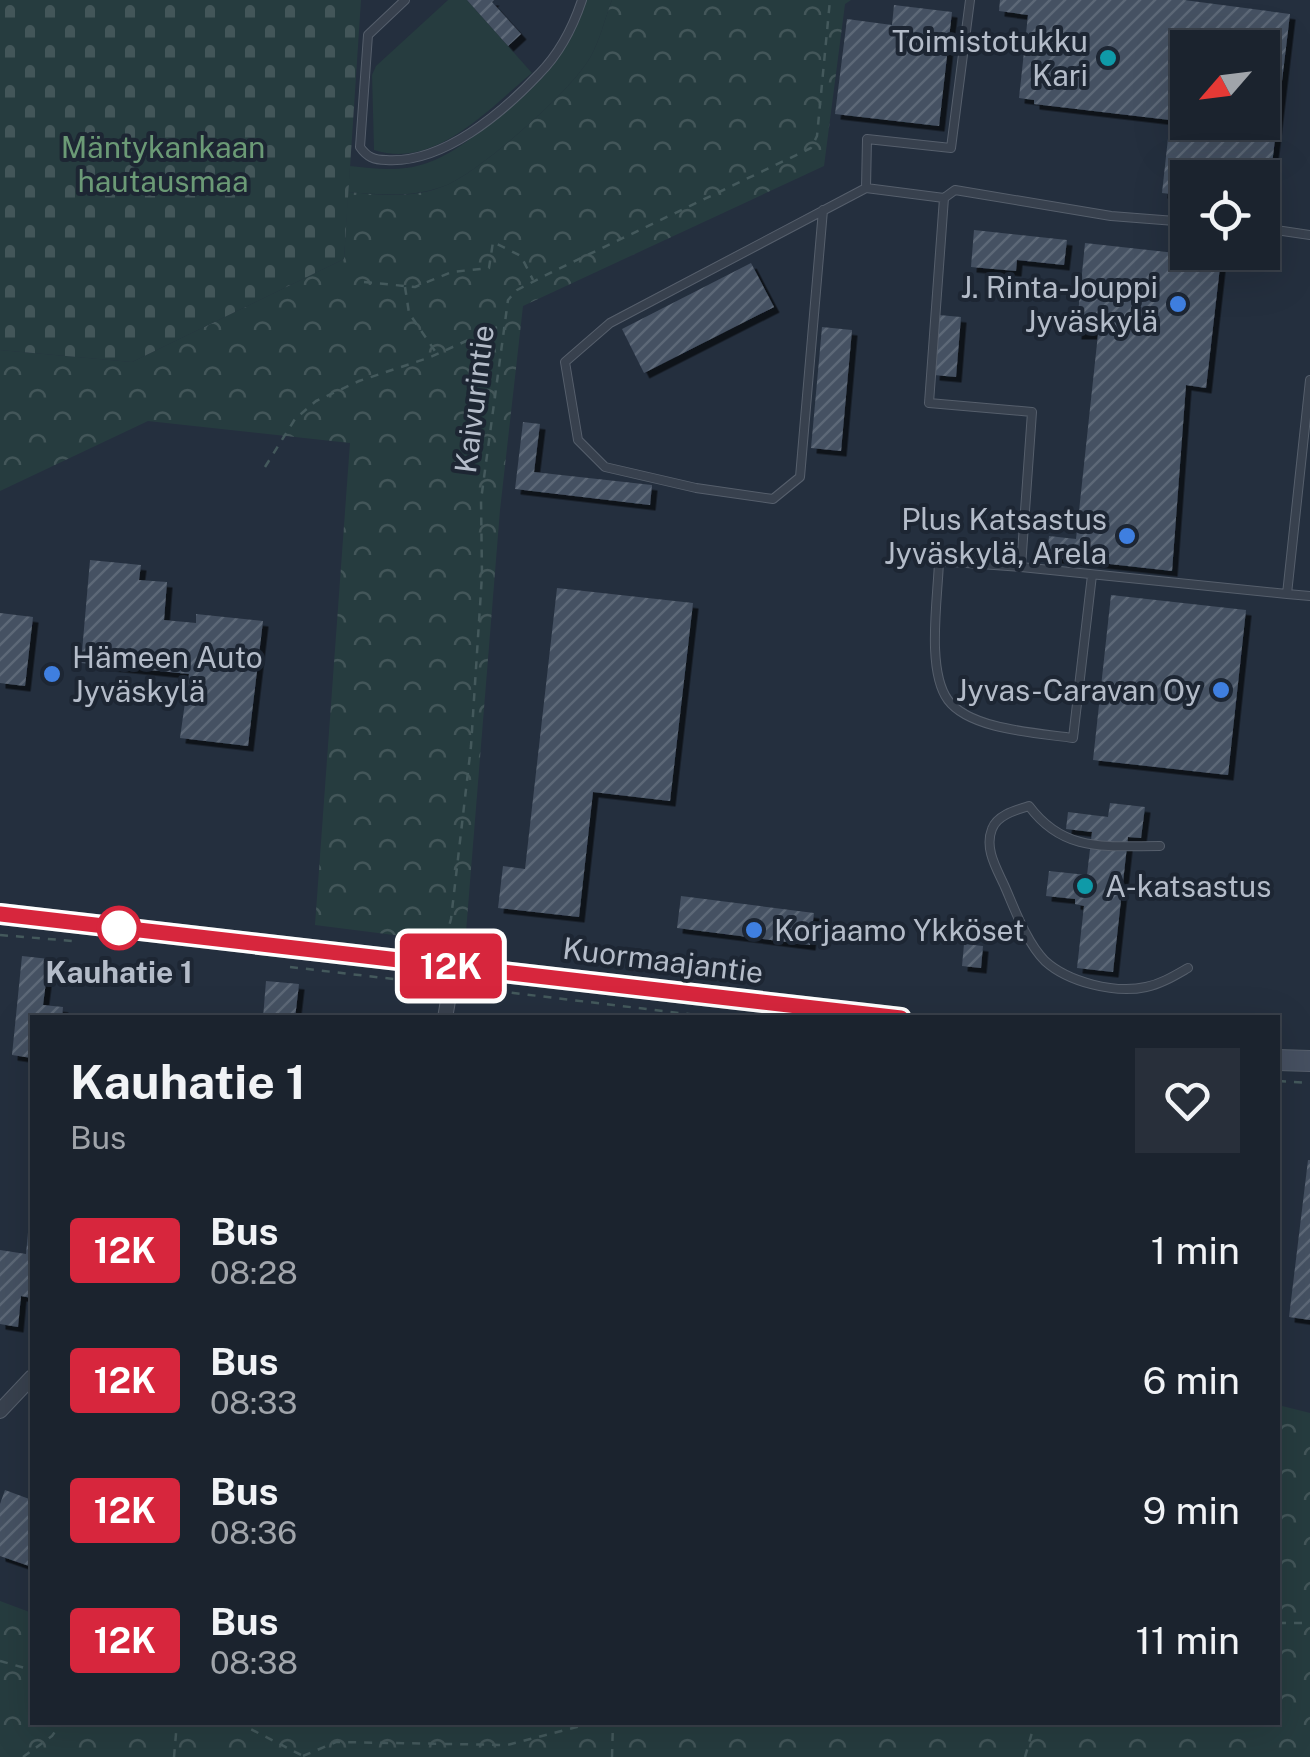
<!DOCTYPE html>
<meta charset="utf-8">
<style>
:root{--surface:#1b232e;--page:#282f3a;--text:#f1f3f6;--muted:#a0a4aa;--line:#39404a}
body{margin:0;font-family:"Public Sans",sans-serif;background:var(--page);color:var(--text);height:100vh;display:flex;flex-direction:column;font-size:38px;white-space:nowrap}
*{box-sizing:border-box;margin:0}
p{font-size:32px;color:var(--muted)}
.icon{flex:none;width:55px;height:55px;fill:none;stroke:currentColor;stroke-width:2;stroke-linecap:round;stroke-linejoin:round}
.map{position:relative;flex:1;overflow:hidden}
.side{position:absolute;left:30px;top:1015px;width:1250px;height:710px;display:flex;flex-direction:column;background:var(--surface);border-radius:0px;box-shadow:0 10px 40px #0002,0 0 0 2px var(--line)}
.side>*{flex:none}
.badge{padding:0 20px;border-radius:8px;font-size:35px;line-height:65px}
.needle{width:65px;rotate:242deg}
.controls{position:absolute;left:1170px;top:30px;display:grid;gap:20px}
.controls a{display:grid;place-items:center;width:110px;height:110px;border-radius:0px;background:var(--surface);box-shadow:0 10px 40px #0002,0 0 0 2px var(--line);font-size:50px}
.map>.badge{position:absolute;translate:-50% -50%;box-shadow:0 0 0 5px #fff}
.round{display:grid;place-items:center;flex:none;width:105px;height:105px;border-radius:0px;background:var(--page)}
.overview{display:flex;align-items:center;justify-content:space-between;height:170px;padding:0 40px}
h1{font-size:48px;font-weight:700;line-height:75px}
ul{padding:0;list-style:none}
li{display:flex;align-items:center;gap:30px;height:130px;padding:0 40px}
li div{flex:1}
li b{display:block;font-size:38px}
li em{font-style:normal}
li .badge{min-width:110px;font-weight:700;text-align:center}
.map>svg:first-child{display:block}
.grass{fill:#263c3f}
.forest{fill:url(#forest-crowns)}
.cemetery{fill:url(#cemetery-stones)}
.building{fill:url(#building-hatch);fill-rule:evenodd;filter:url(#shadow)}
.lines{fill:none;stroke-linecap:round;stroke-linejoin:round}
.lane-casing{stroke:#565f6c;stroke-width:10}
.street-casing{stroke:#565f6c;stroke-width:16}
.secondary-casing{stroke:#565f6c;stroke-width:22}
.path{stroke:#44595c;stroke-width:2.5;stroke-dasharray:8 8;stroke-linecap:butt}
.lane{stroke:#38414e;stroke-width:8}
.street{stroke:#38414e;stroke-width:14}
.secondary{stroke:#465061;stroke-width:20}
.line-casing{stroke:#fff;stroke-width:22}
.line{stroke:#d7263d;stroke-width:15}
.culture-dot{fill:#0f9aa8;stroke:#1d2633;stroke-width:4}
.shop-dot{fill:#3f7fe0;stroke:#1d2633;stroke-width:4}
.stop-dot{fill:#fff;stroke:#d7263d;stroke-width:5}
.labels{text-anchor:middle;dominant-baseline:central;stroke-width:8;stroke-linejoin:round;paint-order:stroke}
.poi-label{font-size:30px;fill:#b4bcc9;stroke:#1d2633;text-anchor:end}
.park-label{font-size:30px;fill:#6b9a76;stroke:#1d2633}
.street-label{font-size:30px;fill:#b4bcc9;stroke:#1d2633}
.stop-label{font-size:30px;font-weight:bold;fill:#b4bcc9;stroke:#1d2633}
</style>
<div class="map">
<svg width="1310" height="1757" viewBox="0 0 1310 1757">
<defs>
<pattern id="forest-crowns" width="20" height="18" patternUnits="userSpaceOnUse" patternTransform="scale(2.5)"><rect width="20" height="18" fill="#263c3f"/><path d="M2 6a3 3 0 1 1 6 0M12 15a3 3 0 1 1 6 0" fill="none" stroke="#435659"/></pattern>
<pattern id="cemetery-stones" width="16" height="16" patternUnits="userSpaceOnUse" patternTransform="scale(2.5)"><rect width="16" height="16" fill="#263c3f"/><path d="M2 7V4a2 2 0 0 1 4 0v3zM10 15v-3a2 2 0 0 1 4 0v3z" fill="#435659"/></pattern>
<pattern id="building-hatch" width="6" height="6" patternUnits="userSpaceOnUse" patternTransform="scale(2.5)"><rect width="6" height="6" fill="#455162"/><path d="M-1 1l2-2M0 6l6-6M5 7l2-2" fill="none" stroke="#5d6877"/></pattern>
<filter id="shadow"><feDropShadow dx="5.5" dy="5.5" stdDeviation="0" flood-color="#0009"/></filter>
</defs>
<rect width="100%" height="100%" fill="#242f3e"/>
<!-- grass -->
<path class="grass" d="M448,0H467L532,73C489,108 436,170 374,150L372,75L376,66Z
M586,0H612C605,18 600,41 590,58C571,91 482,170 447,185C415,198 382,195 348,192L350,166C376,169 402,172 427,163C450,155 469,140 487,126C533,90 570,58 586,0Z"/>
<!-- forest -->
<path class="forest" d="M612,0H851L845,4L824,166L523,306L500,510L465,944L315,925L350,443L148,421L0,491V350L132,362L344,259L348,192C381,195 415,199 447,185C482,170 571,91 590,58C600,41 605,18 612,0Z
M1278,1405L1310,1413V1757H0V1601L32,1613V1722H1278Z"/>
<!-- cemetery -->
<path class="cemetery" d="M0,0H361L344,259L132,362L0,350Z"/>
<!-- building -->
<path class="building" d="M467,0H494L492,2L521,34L508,46Z
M1000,0H1184L1290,14L1267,206L1262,205V178H1188V196L1162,193L1170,120L1034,104V100L1019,98L1028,15L999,11ZM1188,48H1262V122H1188Z
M894,5L952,12L939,126L835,114L847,19L892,25Z
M974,230L1067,240L1064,265L1017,260L1016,271L971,267Z
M1085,243L1221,258L1206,388L1186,385L1172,571L1047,557L1049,536L1076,539L1098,334H1076Z
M751,263L774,307L644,373L622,329Z
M939,315L961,317L956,377L934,375Z
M822,327L852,330L841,451L811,448Z
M523,422L540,424L534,472L652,485L650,505L515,489Z
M90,560L141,565L139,580L167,582L164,620L196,623V614L263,621L248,746L180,738L189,674L81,663Z
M557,588L693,603L670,801L593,792L579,917L498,908L503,866L525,869Z
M1111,595L1246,610L1228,775L1093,760Z
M0,613L33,617L25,686L0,683Z
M1110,803L1145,807L1141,838L1128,837L1113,972L1077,968L1084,906L1075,904V899L1046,896L1049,871L1087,875L1092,832L1066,829L1068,812L1108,817Z
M681,896L814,913L810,945L677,928Z
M964,944L983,946L981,968L962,966Z
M22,956L49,959L43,1005L63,1007L62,1018H32V1058L12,1055Z
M266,981L299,984L295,1018H263Z
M1308,1160H1310V1320L1289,1317Z
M29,1222L32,1223V1298L21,1296L18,1327L0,1324V1250L26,1254Z
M5,1490L32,1500V1567L0,1556V1504Z"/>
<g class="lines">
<!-- lane casing -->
<g class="lane-casing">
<path id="lane" d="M405,0L368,35L360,147C367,157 374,160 386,160C443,164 502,113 539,74C559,54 573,27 582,0
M866,188L867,139L951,148L970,0
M823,210L800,477L773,499L696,488L605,467L578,440L565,362L610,323L866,188L944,198
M1188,222L1111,216L955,190L944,198L929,403L1032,412L1021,567L1287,594
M1262,228L1310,235
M1310,380L1287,594L1310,596
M1021,567L939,561C938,597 926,670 948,700C970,730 1039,733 1073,738L1092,575
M1160,846C1106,846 1064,853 1029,806C1016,810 997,815 992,829C984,849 997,869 1005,887C1015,910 1027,943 1045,961C1068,982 1115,994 1146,987C1161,984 1174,976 1188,968"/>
</g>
<!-- street casing -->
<g class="street-casing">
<path id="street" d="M445,1018L454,966
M0,1411L32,1377"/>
</g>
<!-- secondary casing -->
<g class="secondary-casing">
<path id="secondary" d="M0,914L901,1018
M1278,1060L1310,1061"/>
</g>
<!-- path -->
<path class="path" d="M364,282L415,287L452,272L489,268L493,242L521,256L533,280
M405,287L409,313L437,354
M265,467L295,419L316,401L359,381L428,358L502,325
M0,935L73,941
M429,947L448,930L451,919L471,746L482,575L481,500L508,300L517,290L552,272L811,148L817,136L830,0
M290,967L436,984
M464,987L721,1018
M1278,1081L1310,1083
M1278,1623H1310
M0,1661L32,1670
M237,1722L303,1756
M303,1756L336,1742L507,1745L596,1722
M23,1757L52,1736L62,1722
M174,1757L177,1722
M612,1757L613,1722
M1025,1757L1035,1722"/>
<!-- lane -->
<use href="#lane" class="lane"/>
<!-- street -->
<use href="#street" class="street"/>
<!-- secondary -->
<use href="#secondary" class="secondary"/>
</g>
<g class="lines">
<!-- line casing -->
<g class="line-casing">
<path id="line" d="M0,914L901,1018"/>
</g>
<!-- line -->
<use href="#line" class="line"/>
</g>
<!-- markers -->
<g class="culture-dot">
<circle cx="1108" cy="58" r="10"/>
<circle cx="1085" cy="886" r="10"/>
</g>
<g class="shop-dot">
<circle cx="1178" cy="304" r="10"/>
<circle cx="1127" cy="536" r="10"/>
<circle cx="52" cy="674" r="10"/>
<circle cx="1221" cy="690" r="10"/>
<circle cx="754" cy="930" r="10"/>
</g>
<circle class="stop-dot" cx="119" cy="928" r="20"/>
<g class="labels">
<!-- poi labels -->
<g class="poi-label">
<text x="1088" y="41">Toimistotukku<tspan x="1088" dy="34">Kari</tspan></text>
<text x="1158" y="287">J. Rinta-Jouppi<tspan x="1158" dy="34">Jyväskylä</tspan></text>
<text x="1107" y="519">Plus Katsastus<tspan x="1107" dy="34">Jyväskylä, Arela</tspan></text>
<text x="72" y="657" text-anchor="start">Hämeen Auto<tspan x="72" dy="34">Jyväskylä</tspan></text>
<text x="1201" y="690">Jyvas-Caravan Oy</text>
<text x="1105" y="886" text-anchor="start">A-katsastus</text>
<text x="774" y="930" text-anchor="start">Korjaamo Ykköset</text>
</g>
<!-- park labels -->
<g class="park-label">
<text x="163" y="147">Mäntykankaan<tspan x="163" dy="34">hautausmaa</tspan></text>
</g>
<!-- street labels -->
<g class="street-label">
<text transform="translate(474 399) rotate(-83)">Kaivurintie</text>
<text transform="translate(663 960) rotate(7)">Kuormaajantie</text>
</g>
<!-- stop labels -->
<g class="stop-label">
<text x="119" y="972">Kauhatie 1</text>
</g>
</g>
</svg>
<div class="controls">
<a><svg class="needle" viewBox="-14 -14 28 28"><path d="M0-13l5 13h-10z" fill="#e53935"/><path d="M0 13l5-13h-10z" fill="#a0a4aa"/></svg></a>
<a><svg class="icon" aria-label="locate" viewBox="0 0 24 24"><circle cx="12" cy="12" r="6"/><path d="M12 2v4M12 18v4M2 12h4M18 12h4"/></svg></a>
</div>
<b class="badge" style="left:451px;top:966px;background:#d7263d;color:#fff">12K</b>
<section class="side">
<div class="overview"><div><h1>Kauhatie 1</h1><p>Bus</p></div><a class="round"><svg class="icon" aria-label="heart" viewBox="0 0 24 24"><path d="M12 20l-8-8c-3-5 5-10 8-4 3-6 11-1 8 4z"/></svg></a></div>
<ul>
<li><span class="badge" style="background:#d7263d;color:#fff">12K</span><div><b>Bus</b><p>08:28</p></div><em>1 min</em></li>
<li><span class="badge" style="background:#d7263d;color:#fff">12K</span><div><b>Bus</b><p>08:33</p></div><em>6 min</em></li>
<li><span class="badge" style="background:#d7263d;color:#fff">12K</span><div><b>Bus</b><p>08:36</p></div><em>9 min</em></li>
<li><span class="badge" style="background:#d7263d;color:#fff">12K</span><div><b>Bus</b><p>08:38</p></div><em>11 min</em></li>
</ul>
</section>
</div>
